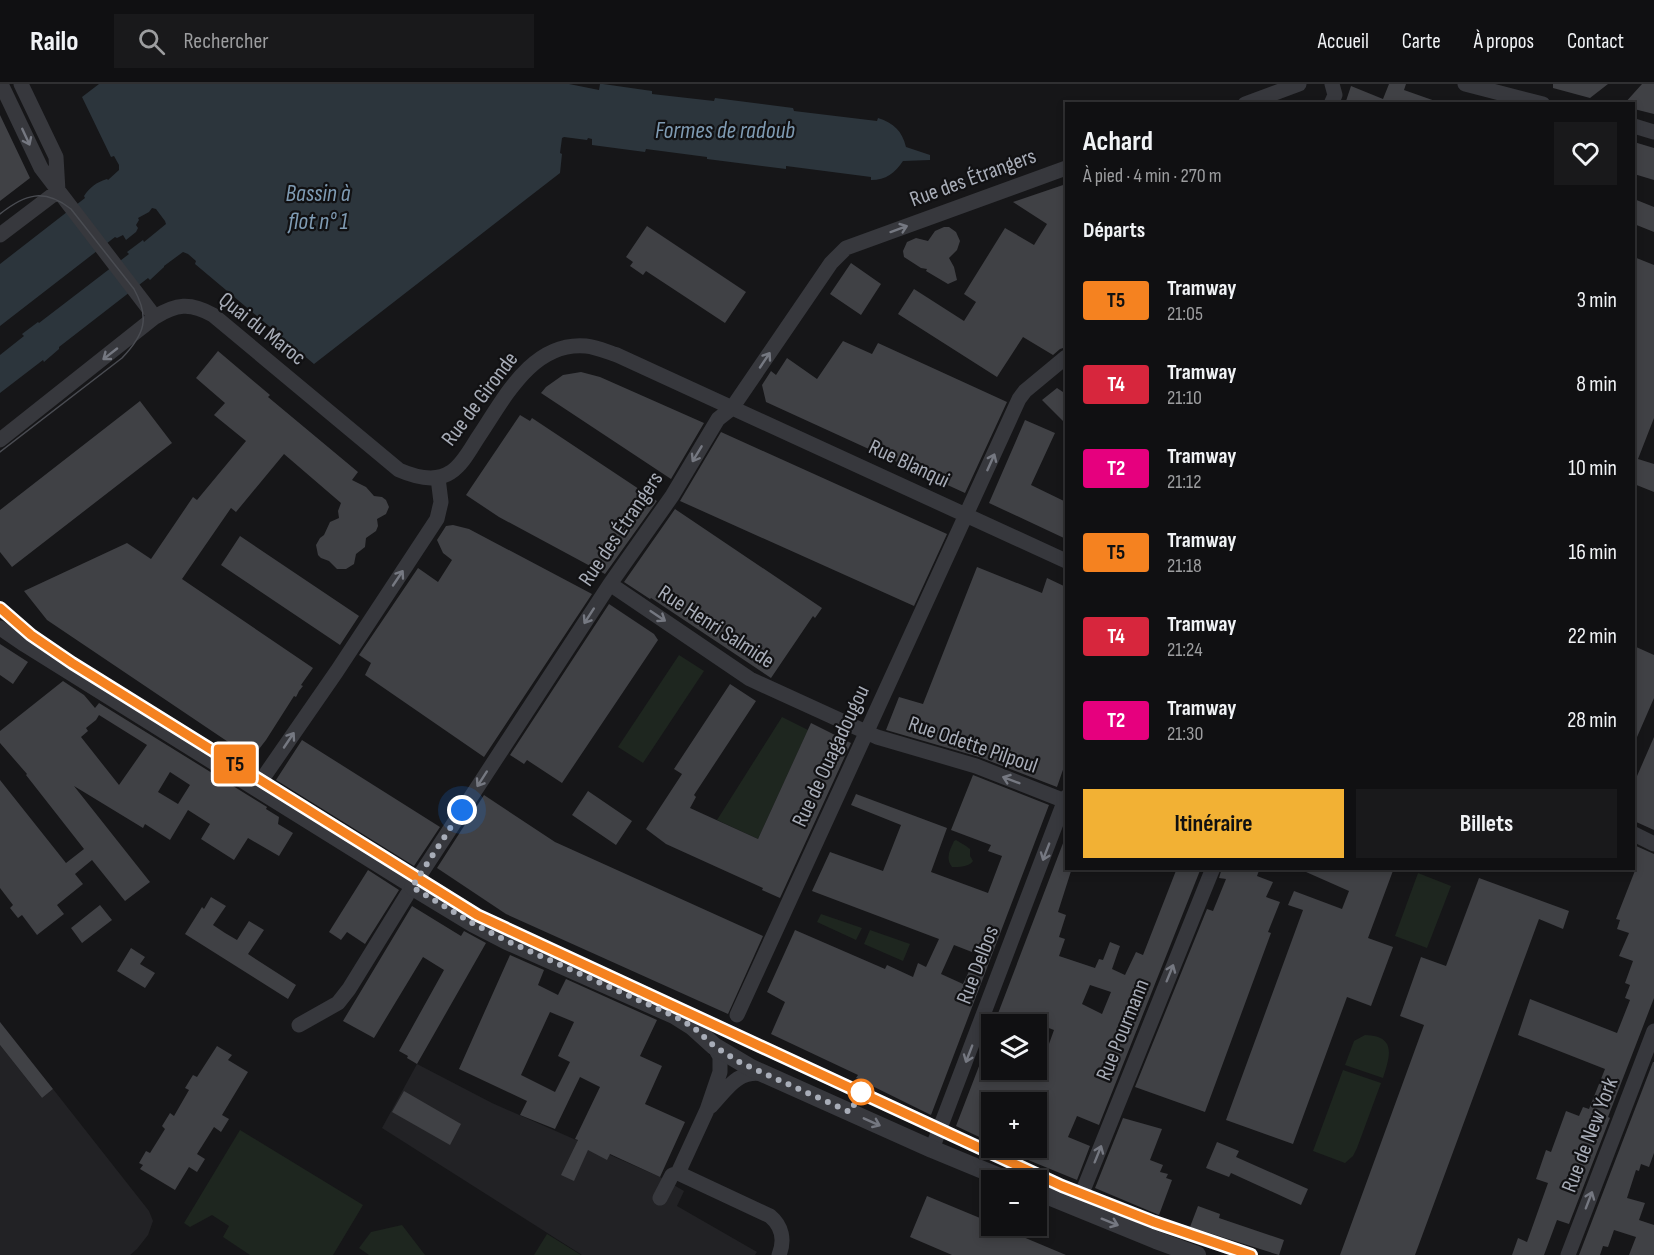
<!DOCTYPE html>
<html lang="fr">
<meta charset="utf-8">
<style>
:root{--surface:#101012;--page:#19191b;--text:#f1f3f6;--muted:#9c9d9f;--line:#303032;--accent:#f2b134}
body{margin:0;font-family:"Sofia Sans Condensed",sans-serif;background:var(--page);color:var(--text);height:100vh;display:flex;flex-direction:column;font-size:22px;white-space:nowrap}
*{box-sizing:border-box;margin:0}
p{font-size:20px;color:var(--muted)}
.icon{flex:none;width:33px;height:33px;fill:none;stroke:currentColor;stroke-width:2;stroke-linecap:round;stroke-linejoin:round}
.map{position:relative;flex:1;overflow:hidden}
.drawer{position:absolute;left:1065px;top:18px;width:570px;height:768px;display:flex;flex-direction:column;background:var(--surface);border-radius:0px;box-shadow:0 3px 9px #0003,0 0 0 2px var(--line)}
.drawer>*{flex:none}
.badge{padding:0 12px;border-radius:4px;font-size:21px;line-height:39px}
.tools{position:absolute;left:981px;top:930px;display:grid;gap:12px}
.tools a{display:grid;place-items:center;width:66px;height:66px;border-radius:0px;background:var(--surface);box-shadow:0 3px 9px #0003,0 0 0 2px var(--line);font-size:30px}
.you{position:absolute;width:30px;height:30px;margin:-15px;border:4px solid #fff;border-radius:50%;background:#1a73e8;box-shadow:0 0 0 9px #1a73e833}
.map>.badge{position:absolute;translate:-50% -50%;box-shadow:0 0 0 3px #fff}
h2{padding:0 18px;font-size:22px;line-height:54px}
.round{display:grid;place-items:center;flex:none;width:63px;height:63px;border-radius:0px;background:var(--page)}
.overview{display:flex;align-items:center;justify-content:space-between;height:102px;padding:0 18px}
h1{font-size:28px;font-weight:700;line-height:45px}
.action{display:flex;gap:12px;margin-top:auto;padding:12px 18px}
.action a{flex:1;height:69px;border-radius:0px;background:var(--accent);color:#111;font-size:24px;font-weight:700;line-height:69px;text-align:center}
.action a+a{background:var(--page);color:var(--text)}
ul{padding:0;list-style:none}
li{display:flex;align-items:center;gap:18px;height:84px;padding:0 18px}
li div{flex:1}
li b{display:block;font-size:22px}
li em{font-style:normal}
li .badge{min-width:66px;font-weight:700;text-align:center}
header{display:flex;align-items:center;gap:36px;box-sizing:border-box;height:84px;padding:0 30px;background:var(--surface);border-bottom:2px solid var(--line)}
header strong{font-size:28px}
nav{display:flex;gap:33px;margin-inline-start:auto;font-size:21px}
.search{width:420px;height:54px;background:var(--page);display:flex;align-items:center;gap:15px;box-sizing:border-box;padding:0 21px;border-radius:0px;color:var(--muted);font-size:22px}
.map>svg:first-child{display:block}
.built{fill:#222225}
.green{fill:#1e261f}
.water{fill:#2c353c}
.building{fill:#404145;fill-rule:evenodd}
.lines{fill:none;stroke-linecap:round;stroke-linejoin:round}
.minor{stroke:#37383d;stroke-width:15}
.tertiary{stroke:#37383d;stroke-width:18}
.tram{stroke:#4a4c52;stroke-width:1.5}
.oneway{stroke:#757881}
.line-casing{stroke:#fff;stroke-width:14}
.line{stroke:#f58220;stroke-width:9}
.walk{stroke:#a8adb8;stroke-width:6;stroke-dasharray:0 10.8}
.stop-dot{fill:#fff;stroke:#f58220;stroke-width:3}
.labels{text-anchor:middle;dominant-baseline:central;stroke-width:4.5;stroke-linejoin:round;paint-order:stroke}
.street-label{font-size:22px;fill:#a8adb8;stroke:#111113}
.water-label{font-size:24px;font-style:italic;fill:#7f9bb3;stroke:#111113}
</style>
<header>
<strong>Railo</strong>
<div class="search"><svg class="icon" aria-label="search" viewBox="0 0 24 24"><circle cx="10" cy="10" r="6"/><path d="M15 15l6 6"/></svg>Rechercher</div>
<nav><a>Accueil</a><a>Carte</a><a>À propos</a><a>Contact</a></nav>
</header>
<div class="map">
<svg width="1654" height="1171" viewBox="0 0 1654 1171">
<rect width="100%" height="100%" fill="#161618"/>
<!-- built -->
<path class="built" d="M0,961L42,1014L53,1005L149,1127L153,1137L148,1151L137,1165L130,1171H0Z
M417,980L492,1019L660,1093L684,1107L677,1122L757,1168L755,1171H582L382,1044Z"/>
<!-- green -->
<path class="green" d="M679,571L704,587L643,679L618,663Z
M782,633L808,646L758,755L717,736Z
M956,756L966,762L970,765V772L973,777C969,783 959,783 952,783C945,774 950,766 954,757Z
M1418,789L1451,802L1427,864L1395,852Z
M821,830L862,844L856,856L817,838Z
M870,846L910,860L903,877L864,860Z
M1365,951C1397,952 1390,972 1383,994L1345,981L1354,957Z
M1343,986L1381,999L1357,1064L1353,1072L1345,1079L1313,1067Z
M240,1046L363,1121L333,1171H250L223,1153L229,1142L212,1131L190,1143L184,1139Z
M402,1141L425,1171H369L359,1164L371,1148Z
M547,1150L581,1171H534Z"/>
<!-- water -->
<path class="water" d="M99,0H569L599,6L600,0H603L652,7V10L714,17L715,14L793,24L794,27L877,37L878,34C894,39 902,47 906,63L930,71V76L903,77C895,89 886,96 871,96V93L786,82V85L707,75V73L646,65L645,68L592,61V55L588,54L587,56L564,53L562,54L560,69L562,70L560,89L314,280L195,180L196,177L188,170L183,168L164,182V183L150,196L148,194L59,263V265L44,278L43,276L0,309V271L24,252L22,250L38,238L39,239L129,170L127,168L143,156L144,158L166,140L165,137L156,125L152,124L149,128L138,134L139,136L136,141L138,144L136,148L126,156L123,151L117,154L115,153L0,242V180L85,114L84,112C90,103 97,98 107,95L108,96L119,86V81L114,72L111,73L82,13Z"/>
<!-- building -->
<path class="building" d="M1389,0H1406L1404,6L1438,18V20H1345L1351,2L1383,15Z
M1553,0H1608L1590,14L1553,4Z
M1642,0H1654V30L1634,25V20H1624Z
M0,31L30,94L0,117Z
M1634,58L1654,64V96L1634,90Z
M1066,100V263L1060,265L1053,271L1023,253L997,293L898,230L914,205L964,237L976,218L964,210L1005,144L1034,161L1047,140L1013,118Z
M1634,115L1654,123V148L1634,140Z
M647,142L746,208L725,239L646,187L643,191L630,182L633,178L626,173Z
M944,143H949L956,148L960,157L957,166L949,174L954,183L957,196L948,200L926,187L927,185L921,184L904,173L903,167L907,158L916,154L928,157L935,147Z
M1634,173L1654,181V334L1638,375L1654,380V408L1634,400Z
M851,179L881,200L861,231L830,210Z
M843,257L872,270L878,259L1007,318L965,409L766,318L762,301L771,287L776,291L787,274L817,295Z
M218,267L270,311L268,313L358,388L352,396L366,403L374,412L382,413L386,416L389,423L386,430L377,435L378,442L376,447L366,454L365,463L356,470L354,480L346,485H337L329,477L321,474L318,471L316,461L320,454L324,451L330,438L339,434L338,427L341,419L284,370L236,428L231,424L182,495L313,584L301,601L303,602L299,607L296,613L294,612L266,656L252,674L47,536L24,507L127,459L151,475L193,413L197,416L246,357L214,331L225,319L196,294Z
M581,288L600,293L704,339L671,395L541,309L546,303L563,291Z
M1057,304L1066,310V340L1042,316Z
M140,317L172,359L12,483L0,468V426Z
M520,331L530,337L532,334L657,417L605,490L499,433L466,411Z
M1025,336L1055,349L1031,401L1066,418V455L989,419Z
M721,348L947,450L914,522L680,417Z
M675,425L822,524L815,534L813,532L771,594L651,514L650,515L624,498Z
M453,441L469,445L592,510L484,673L365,591L371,579L359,571L418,484L438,498L452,476L443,469L437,456L446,442Z
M240,452L359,532L340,561L221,481Z
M977,483L1042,509L1047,494L1066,503V677L1057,703L979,673L886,646L899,613L923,620Z
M609,520L654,550L658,556L562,699L527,676L524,680L510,671Z
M0,560L28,578L13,600L0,591Z
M1634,562L1654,571V614L1634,660Z
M63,597L84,611L95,624L99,619L267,723L266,725L279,733L278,740L293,749L279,772L248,754L234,776L201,755L210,740L188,726L170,756L145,740L143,744L74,702L150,798L125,817L92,776L75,790L83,800L57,821L64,830L37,851L22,831L18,834L10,824L13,821L0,804V696L66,779L84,765L26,691L27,690L0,659V647ZM99,631L147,661L119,701L81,653L88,647L86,644L96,636ZM170,688L190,701L178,720L158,708Z
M730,600L756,617L694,711L696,713L690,724L758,755L811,639L851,659L780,814L762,806L763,804L666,760L646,745L682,690L674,685Z
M1654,653V746L1634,737V699Z
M302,656L440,743L414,782L276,696Z
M973,691L1049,721L931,1031L856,994L858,991L771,950L785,918L767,908L795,846L885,885L887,881L913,893L918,879L926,883L939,855L812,807L830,768L883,787L901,741L851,721L856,710L947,744L931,788L988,809L1002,772L988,767L991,761L951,746ZM954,861L977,870L963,900L941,890Z
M588,707L632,737L616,761L572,731Z
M484,711L555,758L763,852L728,930L506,830L437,784Z
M1065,754H1066V784H1072L1058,828L1066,831L1059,853L1065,855L1059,872L1095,884L1099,875L1103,876L1110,858L1120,862L1112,885L1125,891L1136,868L1143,871L1177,784H1201L1099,1041L1077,1032L1068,1053L1090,1062L1077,1096L999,1064H1036V1018H992V1059L956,1042L991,951L992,986H1003L1036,996L1054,946L1038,940H994ZM1090,901L1111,908L1102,930L1082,920Z
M1634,761L1654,770V914L1608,1033L1610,1034L1569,1140L1557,1136L1544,1171H1512L1518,1154L1527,1158L1548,1099L1536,1095L1546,1066L1551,1068L1566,1027L1579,1032L1583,1023L1589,1025L1605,985L1518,951L1530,915L1617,949L1630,916L1625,914L1630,901L1625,899L1633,877L1619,872L1629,849L1617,845L1620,836L1616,835L1636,784L1634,783Z
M1222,784H1260L1257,792L1273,798L1266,813L1280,818L1268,848L1271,849L1205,1028L1135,1003L1207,825L1213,827L1226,795L1219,794Z
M1297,784H1394L1368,854L1393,863L1371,922L1347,913L1293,1060L1226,1036L1303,826L1288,821L1294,807L1342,825L1349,807Z
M368,786L399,806L365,860L347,848L341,856L329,848Z
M1479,794L1569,827L1563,845L1539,835L1415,1171H1340L1424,941L1400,932L1421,873L1446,882Z
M211,813L226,822L213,841L225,849L237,856L249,837L264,846L248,870L296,901L288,915L185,850L202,823L204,825Z
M100,821L112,836L82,859L71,844Z
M412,822L461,852L464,847L486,859L417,980L407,974L408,972L399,967L444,886L423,873L374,954L343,937Z
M131,864L145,873L140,880L155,889L145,904L117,887Z
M510,871L544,886L538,901L558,911L566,895L657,936L640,972L662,982L645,1020L685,1038L660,1093L610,1070L607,1076L588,1066L574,1097L561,1091L578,1056L575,1055L600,1003L580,993L555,1045L520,1031L527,1017L459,985ZM550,928L574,938L558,972L570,978L555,1008L521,991Z
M0,938L53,1005L42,1014L0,961Z
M217,962L232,971L228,976L248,988L222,1031L229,1035L221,1048L214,1043L197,1070L205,1075L197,1088L189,1083L175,1106L140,1085L143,1081L139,1079L146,1067L150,1069L165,1045L162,1042L170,1029L174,1032L189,1006L185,1004L193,991L197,993Z
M1653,978H1654V1069L1649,1083L1641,1080L1639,1087L1636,1086L1627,1114L1645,1119L1639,1136L1654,1141V1171H1629L1636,1153L1614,1146L1608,1163L1603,1162L1600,1171H1579Z
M404,1007L461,1040L450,1061L392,1028Z
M1123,1034L1162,1045L1150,1076L1163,1081L1160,1088L1168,1090L1166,1094L1172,1096L1159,1131L1095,1104Z
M1217,1058L1239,1067L1236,1073L1308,1105L1301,1121L1231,1089L1229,1093L1206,1084Z
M927,1112L992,1139V1142H997L1066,1171H952L910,1153Z
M1198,1122L1220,1130L1219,1134L1284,1156L1279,1171L1190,1143Z"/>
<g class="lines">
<!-- minor -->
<path class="minor" d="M1,0L41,84L155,233
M21,0L56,73L58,107
M1465,0L1543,20
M1245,20L1299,0
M1331,20L1335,11L1332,0
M1634,42L1654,48
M0,151L58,107
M0,356L155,233C176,220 190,218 213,231L399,386C415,393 435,399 451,388C462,381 470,366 477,355C503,317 531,257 586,262C597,263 607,268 617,271L1066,477
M610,500L750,595L877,653L976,682L1065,717
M0,544L25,561L413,803
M256,704L337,587L437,435L441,418L438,394
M1634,750L1654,760
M737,931L1019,315L1025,307L1066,273
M299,941L338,919L349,905L407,811L610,500L672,412L718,335L732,324L831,179L846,164L1066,84
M711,1022C727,1005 738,985 764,990
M932,1065L1066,713
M678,1089L770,1132C782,1142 785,1156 779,1171
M660,1114L672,1091L678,1089L707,1026L720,988V973L714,962
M1076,1124L1213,784
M1568,1171L1654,947"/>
<!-- tertiary -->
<path class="tertiary" d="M413,803L474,840L507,857L674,931L693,943L714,962L751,984L932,1065L1007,1096
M1036,1107L1156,1156L1197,1171"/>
<!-- tram -->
<path class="tram" d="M0,130C25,110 44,104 71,125L134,205C150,234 145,250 122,274L0,368
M0,533L477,831L1062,1102L1135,1131L1251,1171"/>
</g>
<!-- one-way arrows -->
<defs><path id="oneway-shaft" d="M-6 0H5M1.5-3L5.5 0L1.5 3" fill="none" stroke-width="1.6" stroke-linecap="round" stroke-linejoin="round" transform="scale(1.5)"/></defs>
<g class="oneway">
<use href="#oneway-shaft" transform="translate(26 53) rotate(65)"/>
<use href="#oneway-shaft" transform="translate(899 145) rotate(-20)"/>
<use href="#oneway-shaft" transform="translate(110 270) rotate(142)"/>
<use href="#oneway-shaft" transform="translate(765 276) rotate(-56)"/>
<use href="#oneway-shaft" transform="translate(697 370) rotate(121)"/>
<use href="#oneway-shaft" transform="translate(991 378) rotate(-66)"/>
<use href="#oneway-shaft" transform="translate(398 494) rotate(-56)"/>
<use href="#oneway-shaft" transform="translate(589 532) rotate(123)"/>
<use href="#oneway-shaft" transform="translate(658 532) rotate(34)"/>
<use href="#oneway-shaft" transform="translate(289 656) rotate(-56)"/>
<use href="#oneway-shaft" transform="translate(482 695) rotate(123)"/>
<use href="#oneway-shaft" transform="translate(1011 696) rotate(-159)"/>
<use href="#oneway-shaft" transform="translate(1046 768) rotate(111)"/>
<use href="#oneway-shaft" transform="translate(1170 889) rotate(-68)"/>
<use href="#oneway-shaft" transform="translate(969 970) rotate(111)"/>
<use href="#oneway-shaft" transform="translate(872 1038) rotate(24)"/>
<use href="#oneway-shaft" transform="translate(1098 1070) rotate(-68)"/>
<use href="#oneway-shaft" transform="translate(1589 1116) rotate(-69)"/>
<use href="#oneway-shaft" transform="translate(1110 1138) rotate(22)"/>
</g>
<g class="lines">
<!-- line casing -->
<g class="line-casing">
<path id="line" d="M0,524L31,551L72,579L477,831L1062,1102L1154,1138L1251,1171"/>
</g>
<!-- line -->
<use href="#line" class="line"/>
<!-- walk -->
<path class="walk" d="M462,726L412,803L474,840L507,857L674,932L693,943L714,962L741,979L850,1028L861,1008"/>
</g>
<!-- markers -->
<circle class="stop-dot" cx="861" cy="1008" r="12"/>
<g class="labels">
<!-- street labels -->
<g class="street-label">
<text transform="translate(973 94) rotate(-20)">Rue des Étrangers</text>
<text transform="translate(262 245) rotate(38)">Quai du Maroc</text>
<text transform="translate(480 315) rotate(-53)">Rue de Gironde</text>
<text transform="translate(909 380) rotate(25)">Rue Blanqui</text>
<text transform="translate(621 445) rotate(-56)">Rue des Étrangers</text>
<text transform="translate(716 543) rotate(33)">Rue Henri Salmide</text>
<text transform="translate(973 661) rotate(19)">Rue Odette Pilpoul</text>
<text transform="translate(831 672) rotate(-65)">Rue de Ouagadougou</text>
<text transform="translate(978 881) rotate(-69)">Rue Delbos</text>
<text transform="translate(1123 946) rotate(-68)">Rue Pourmann</text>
<text transform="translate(1590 1051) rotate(-69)">Rue de New York</text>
</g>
<!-- water labels -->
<g class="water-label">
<text x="725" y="46">Formes de radoub</text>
<text x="318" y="109">Bassin à<tspan x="318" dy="28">flot n° 1</tspan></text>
</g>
</g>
</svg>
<div class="tools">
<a><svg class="icon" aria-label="layers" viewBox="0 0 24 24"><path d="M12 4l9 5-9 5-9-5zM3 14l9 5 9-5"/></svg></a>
<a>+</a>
<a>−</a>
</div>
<div class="you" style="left:462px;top:726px"></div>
<b class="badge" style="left:235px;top:680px;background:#f58220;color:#111">T5</b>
<section class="drawer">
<div class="overview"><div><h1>Achard</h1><p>À pied · 4 min · 270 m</p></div><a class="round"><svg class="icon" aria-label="heart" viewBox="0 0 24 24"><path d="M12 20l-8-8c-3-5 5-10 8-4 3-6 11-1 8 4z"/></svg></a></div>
<h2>Départs</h2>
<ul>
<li><span class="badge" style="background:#f58220;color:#111">T5</span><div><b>Tramway</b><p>21:05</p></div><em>3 min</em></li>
<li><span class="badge" style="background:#d7263d;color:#fff">T4</span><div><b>Tramway</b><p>21:10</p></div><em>8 min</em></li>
<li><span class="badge" style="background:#e6007e;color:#fff">T2</span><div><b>Tramway</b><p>21:12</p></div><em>10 min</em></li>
<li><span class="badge" style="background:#f58220;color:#111">T5</span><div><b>Tramway</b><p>21:18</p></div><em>16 min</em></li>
<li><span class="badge" style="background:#d7263d;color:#fff">T4</span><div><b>Tramway</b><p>21:24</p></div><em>22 min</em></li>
<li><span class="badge" style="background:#e6007e;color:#fff">T2</span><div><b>Tramway</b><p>21:30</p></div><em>28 min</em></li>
</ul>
<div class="action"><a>Itinéraire</a><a>Billets</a></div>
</section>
</div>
